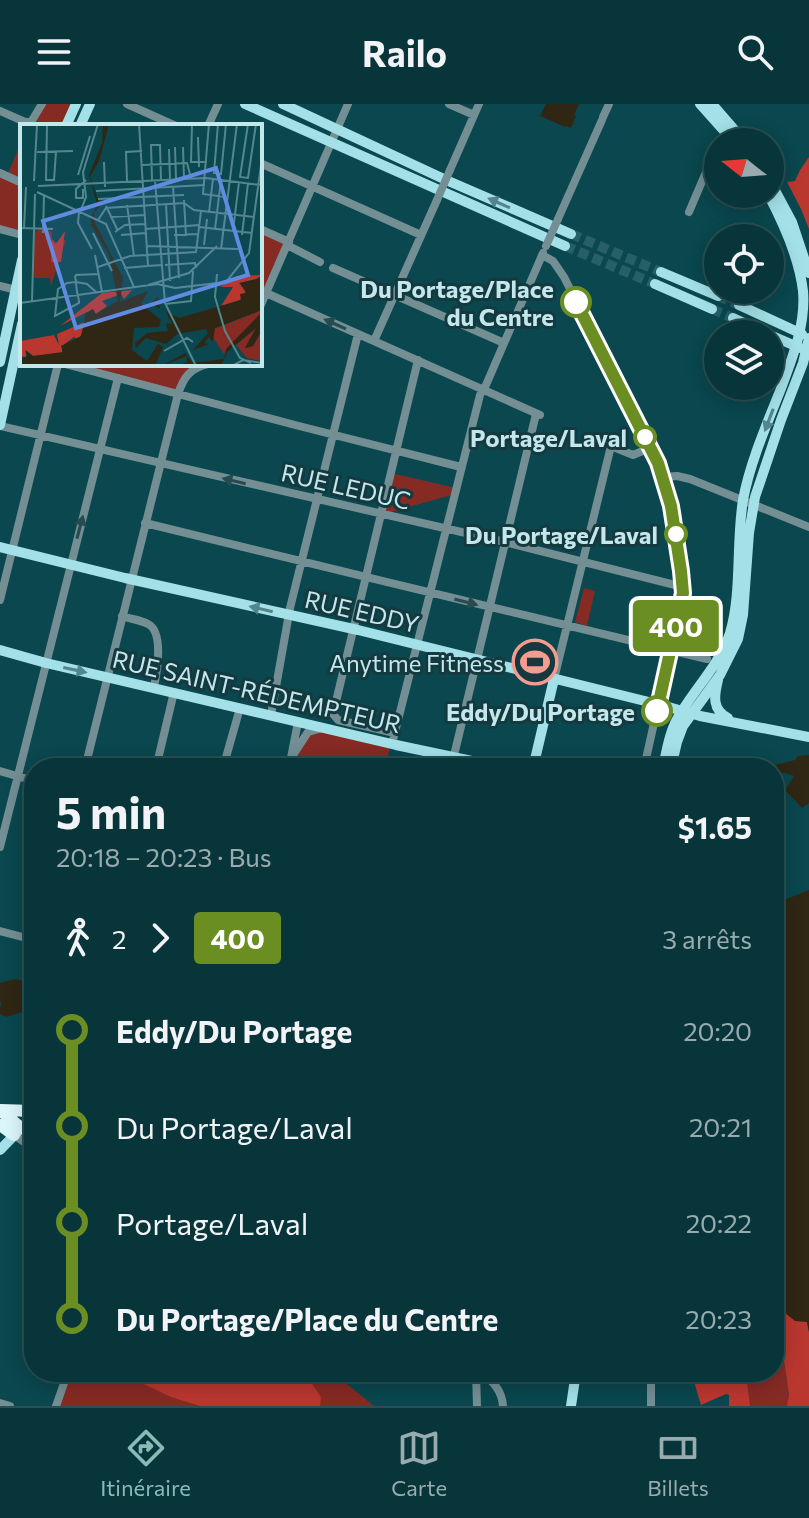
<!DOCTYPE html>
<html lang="fr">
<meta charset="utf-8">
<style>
:root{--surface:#08353a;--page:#113d42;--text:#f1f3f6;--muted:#98abaf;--line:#295054;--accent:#8bbbb9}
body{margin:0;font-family:Commissioner,sans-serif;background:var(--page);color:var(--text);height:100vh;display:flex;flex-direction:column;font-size:30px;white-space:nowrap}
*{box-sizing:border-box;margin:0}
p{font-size:26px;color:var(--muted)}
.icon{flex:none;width:44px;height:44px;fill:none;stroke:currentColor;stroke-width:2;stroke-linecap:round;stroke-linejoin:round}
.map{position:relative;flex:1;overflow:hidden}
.panel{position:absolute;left:24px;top:654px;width:760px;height:624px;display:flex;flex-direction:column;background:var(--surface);border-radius:32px;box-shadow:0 4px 20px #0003,0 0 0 2px var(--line)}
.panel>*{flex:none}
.badge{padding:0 16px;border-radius:6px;font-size:28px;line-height:52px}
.needle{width:52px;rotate:287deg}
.fabs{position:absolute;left:704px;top:24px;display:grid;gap:16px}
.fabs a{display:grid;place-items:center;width:80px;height:80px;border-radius:50%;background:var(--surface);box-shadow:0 4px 20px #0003,0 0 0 2px var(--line);font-size:40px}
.map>.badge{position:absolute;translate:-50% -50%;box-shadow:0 0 0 4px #fff}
.legs{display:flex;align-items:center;gap:12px;height:88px;padding:0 32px;font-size:26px}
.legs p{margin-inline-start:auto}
.headline{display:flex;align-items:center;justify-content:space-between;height:136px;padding:0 32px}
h1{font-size:44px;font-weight:700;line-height:60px}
ul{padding:0 32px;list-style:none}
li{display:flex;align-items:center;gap:28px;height:96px;font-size:30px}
li i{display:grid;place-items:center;width:12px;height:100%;margin:0 10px;background:currentColor}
li i::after{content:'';width:20px;height:20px;margin:-10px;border:6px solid;border-radius:50%;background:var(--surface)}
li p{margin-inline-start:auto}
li:first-child i{background:linear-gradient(#0000 50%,currentColor 0)}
li:last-child i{background:linear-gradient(currentColor 50%,#0000 0)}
header{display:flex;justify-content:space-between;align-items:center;height:104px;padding:0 32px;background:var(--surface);font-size:36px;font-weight:700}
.tab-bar{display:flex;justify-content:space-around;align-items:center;height:112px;border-top:2px solid var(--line);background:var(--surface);font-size:22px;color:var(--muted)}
.tab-bar a{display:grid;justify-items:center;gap:4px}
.tab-bar .selected{color:var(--accent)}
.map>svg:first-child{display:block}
.green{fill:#862a24}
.forest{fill:#ba3730}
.water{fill:#2f2714}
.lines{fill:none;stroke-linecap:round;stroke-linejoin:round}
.major-tunnel{stroke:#265f66;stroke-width:10;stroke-dasharray:10 5;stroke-linecap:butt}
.minor{stroke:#738f94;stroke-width:8}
.major{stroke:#a3e0e8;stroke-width:10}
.highway{stroke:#dbf6fb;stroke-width:12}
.minor-bridge{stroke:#738f94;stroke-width:8}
.oneway{fill:#54858c}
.oneway2{fill:#274b51}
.line-1-casing{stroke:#fff;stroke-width:18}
.line-1{stroke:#6b8e23;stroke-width:12}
.stop-1-dot{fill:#fff;stroke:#6b8e23;stroke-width:4}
.labels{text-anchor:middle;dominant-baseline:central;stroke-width:6;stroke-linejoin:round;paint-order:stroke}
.stop-label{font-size:24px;font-weight:bold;fill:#c4e7ec;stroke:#143a40;text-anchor:end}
.street-label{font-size:24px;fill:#c4e7ec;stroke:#143a40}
.poi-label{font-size:24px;fill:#c4e7ec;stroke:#143a40;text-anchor:end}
.inset-road{fill:none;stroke:#54878d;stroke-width:2}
.view{fill:#608be0;fill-opacity:0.15;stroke:#608be0;stroke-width:4}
.inset-edge{fill:none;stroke:#c4e7ec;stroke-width:4}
</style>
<header><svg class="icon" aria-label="menu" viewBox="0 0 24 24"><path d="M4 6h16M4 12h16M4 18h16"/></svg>Railo<svg class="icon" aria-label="search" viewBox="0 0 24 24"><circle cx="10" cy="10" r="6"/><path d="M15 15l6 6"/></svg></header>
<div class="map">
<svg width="809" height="1302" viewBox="0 0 809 1302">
<rect width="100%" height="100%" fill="#0a474e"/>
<!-- green -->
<path class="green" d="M38,0H72L62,22H27Z
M22,36V133L0,127V72L6,74Z
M260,125L289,138L260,203Z
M65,260H208L197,263L178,290Z
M391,369L456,384L455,390L381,411Z
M584,484L595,487L587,522L575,518Z
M311,626L391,639L386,659H385L383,664H289Z
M777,1209L789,1292L787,1302H750L746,1268H774V1211Z
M68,1268L94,1270L95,1268H125L174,1284L176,1268H332L374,1302H56Z"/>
<!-- forest -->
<path class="forest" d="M809,53V125L801,105L787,78L795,77L800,66Z
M784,1208L795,1216L807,1218L809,1228V1302H787L789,1291L777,1209Z
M185,1268H327V1272L324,1275L316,1274L312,1280L321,1293L320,1302H200L171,1293L144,1280L145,1275L149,1271L169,1276L181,1275Z
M691,1268H746L750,1302H729V1291L726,1290L701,1301Z"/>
<!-- water -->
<path class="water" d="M546,0H579L574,11L576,12L571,24L566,22L565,23L540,12Z
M809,651V699L802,704L785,686L794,672L785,669L774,668V664H763L795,656L798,652Z
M809,786V1228L807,1218L795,1217L784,1208L774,1211V800Z
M15,875L30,878L34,882V921L32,915L23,908C15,909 8,916 0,910V903L2,900L0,898V879Z"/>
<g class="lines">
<!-- major-tunnel -->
<path class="major-tunnel" d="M571,130L661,168
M565,142L655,180
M718,192L739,201
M712,205L733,214"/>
<!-- minor -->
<path class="minor" d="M127,0L176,22
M449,0L474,11
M0,7L25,18H31L42,0
M603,13L609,0
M208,22L218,0
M260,59L421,131
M450,66L479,0
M0,69L22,79
M689,108L718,40
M558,115L602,16
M0,125L22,131
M260,125L289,138
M287,141L320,158
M542,151L553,157L564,173L659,362L671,402L681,467L683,489L644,664
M333,164L504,239
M0,182L16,186
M266,189L540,311L536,310L451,664
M260,203L348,0
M374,237L437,96
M65,260L299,322L461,363
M0,322L505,438L675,481H683
M663,373L677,372L690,375L809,423
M145,419C332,465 520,510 707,555
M0,496L58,260
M122,512C130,515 141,516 148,520C164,528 157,568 154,583
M554,575L611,342L633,351L650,344
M271,611L290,504L358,230
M395,629L338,616L333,610L418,256
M392,640L480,291L486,281L543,149
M291,654L308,628L319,625
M85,664L178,290C184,272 190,265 208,260
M156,664L174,588
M223,664L240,604
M289,664L298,618
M0,667L34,677
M0,743L118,274
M0,827L34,836
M21,1024L34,1035
M14,1031L34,1045
M476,1268L477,1302
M481,1268C493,1278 502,1286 503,1302
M651,1268V1302
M0,1299L10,1302
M56,1302L68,1268"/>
<!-- major -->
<path class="major" d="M245,0L565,142
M283,0L446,76L571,130
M700,0L734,38
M712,0L745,38
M66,22L76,0
M80,22L90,0
M770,77L792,118L809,169
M661,168L718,192
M655,180L712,205
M739,201L802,230
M733,214L768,230
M770,231L800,244
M0,258L22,156
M0,321L22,220
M0,443L125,474L358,526L665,602L700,612L809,633
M0,546L46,559L396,641L505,664
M718,576C714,592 712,606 728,614
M533,664L554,575
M663,664C667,644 670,624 682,607C698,581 720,559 730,529C742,490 736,438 743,396C750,359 766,322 780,287C792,255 806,221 803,187C799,153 784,120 768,90
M671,664L677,638L683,622L720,571L738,535L743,511L749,429L755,393L781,316L803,259L809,234
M0,1046L34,1011
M571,1302L576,1268"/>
<!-- highway -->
<path class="highway" d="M0,1006L34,1007
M0,1006L21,1024
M0,1021L14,1031"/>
<!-- minor-bridge -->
<path class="minor-bridge" d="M437,96L450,66
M546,142L558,115"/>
</g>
<!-- one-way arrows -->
<defs><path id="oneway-solid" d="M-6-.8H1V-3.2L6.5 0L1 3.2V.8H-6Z" transform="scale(2)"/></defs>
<g class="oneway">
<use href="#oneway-solid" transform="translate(499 99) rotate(-156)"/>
<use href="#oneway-solid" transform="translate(769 316) rotate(111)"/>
<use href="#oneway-solid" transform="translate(261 505) rotate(-167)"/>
<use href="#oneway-solid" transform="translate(75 566) rotate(12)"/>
</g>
<g class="oneway2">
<use href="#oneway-solid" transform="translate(335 220) rotate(-156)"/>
<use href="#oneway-solid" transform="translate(234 377) rotate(-167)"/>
<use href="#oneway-solid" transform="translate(80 423) rotate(-75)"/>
<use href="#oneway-solid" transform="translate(466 498) rotate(14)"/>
</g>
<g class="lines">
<!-- line-1 casing -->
<g class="line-1-casing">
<path id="line-1" d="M576,198L658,359L671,402L681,467L683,489L657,607"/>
</g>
<!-- line-1 -->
<use href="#line-1" class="line-1"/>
</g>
<!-- icons -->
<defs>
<g id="stadium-ring" transform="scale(2.3)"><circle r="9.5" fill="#143a40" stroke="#f59c91" stroke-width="1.5"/><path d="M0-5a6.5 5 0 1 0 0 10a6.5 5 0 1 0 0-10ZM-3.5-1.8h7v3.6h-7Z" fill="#f59c91"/></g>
</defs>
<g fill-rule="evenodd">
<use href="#stadium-ring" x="535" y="558"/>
</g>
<!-- markers -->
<g class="stop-1-dot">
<circle cx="576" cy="198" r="14"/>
<circle cx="645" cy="333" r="10"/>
<circle cx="676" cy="430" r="10"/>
<circle cx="657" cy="607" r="14"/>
</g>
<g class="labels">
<!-- stop labels -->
<g class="stop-label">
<text x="554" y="184">Du Portage/Place<tspan x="554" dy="28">du Centre</tspan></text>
<text x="627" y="333">Portage/Laval</text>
<text x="658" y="430">Du Portage/Laval</text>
<text x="635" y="607">Eddy/Du Portage</text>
</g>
<!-- street labels -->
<g class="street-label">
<text transform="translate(346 382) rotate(13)">RUE LEDUC</text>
<text transform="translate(362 507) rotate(13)">RUE EDDY</text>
<text transform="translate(257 587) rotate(13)">RUE SAINT-RÉDEMPTEUR</text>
</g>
<!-- poi labels -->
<g class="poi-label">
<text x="504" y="558">Anytime Fitness</text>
</g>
</g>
<!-- overview -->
<g transform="translate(20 20)">
<rect width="242" height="242" fill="#0a474e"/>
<path d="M23,104L32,108V119L46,116L31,162L30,154H14V108ZM242,186L236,198L204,230L192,212L194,205ZM236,204L225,224L233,222L242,206V237L227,234L216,221Z" fill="#862a24"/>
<path d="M45,107L41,138H31L32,115L36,120ZM242,151L236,155L219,159L226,167L220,176L201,182L213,163H200L217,152ZM112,166L104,175L101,170L82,177L87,182L73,192L67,188L40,202L82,169ZM67,197L59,216L54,213L42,222V229L13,232L7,227L6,233L0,232V217L34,211L39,221L37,210Z" fill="#ba3730"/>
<path d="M83,0H89L79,37L70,53L80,82L74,88L75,99L103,154L100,178L128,167L121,180L141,196L139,203L114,204L112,226L127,237L138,220L143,223L135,242H0V237L9,239L0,236L7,232L5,226L13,232L43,228L41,222L61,212L66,189L73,185L76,190L98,177L89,131L71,101V94L77,80L69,51L82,19ZM242,154V186L195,204L193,218L189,213L184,219L189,220L173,226L188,209L186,205L157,210L146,220L126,214L116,224L115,219L127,209L148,207L146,199L152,200L146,188L131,180L138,172L140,185L159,194L221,176L220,170L226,169L220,159ZM242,188V206L233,222L225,224L236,204L207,228L202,240L157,242L167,238V232L142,242L165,229L173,239L204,235L206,225Z" fill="#2f2714"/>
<path class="inset-road" d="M27,0L26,56H34L36,28M119,0L128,142L142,141M172,0L171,38H187M189,0L183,70L206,73M198,0L194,49L201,50L206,0M228,0L220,53L228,54L236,0M178,13L179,43M131,20L132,56M131,21H140L141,56M155,23L156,55M163,23L164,54M149,25L150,55M17,28L53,27M84,38L85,63M122,41L167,39L171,54M58,51L70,12M135,56L145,179L176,242M14,57L17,0M107,57L106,28L122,27M18,62L186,54L240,61M153,62L159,154M63,65V74H56V65L66,56M76,67L185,61M17,68L86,100L114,163M78,75L164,71M164,76L166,112M146,80L150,157M107,81L114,132M86,82L98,107M59,88L58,99L72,125M60,88L66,73L63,48L78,0M189,88L193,55M90,93L125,91M78,96L86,84L164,79L174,86L234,93M179,103L232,109M0,104L33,105M4,104L6,63M125,105L180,101M195,105L201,56M213,107L219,58M95,108L105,101L125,100M23,109L24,72M73,109L92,147M101,111L126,109M154,111L178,110M222,111L228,59M184,121L187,95M127,122L218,125M201,125L217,0M75,131L82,168M145,141L175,139L176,144M78,143L110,132L176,128L181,87M104,144L128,142M197,150L195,173L205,207L220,234L231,239M128,161L169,149L197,122M76,168L67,160L56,158L47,159L38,165L35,192L59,179V177L57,168L56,159V157L55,153L56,151L79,150M12,178L15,70M0,179L137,160L155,164L206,158L229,129L242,34M145,180L171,177L173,147M144,227L167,214L173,218M212,242L223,236L242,239"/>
<path class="view" d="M196,44L228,151L56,204L23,97Z"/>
<rect width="242" height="242" class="inset-edge"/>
</g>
</svg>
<div class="fabs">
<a><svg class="needle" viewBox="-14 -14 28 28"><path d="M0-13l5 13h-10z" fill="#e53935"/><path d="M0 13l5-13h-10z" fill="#98abaf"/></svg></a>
<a><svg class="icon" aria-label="locate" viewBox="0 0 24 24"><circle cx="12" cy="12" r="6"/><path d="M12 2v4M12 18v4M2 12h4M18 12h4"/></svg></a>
<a><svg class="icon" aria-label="layers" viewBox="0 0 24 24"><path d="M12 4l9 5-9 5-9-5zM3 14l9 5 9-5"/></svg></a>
</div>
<b class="badge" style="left:676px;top:522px;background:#6b8e23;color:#fff">400</b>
<section class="panel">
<div class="headline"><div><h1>5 min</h1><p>20:18 – 20:23 · Bus</p></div><b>$1.65</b></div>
<div class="legs"><svg class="icon" aria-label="walk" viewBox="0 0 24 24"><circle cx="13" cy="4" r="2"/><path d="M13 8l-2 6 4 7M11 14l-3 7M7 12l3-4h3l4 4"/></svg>2<svg class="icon" aria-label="forward" viewBox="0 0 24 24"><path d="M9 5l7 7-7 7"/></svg><b class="badge" style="background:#6b8e23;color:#fff">400</b><p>3 arrêts</p></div>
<ul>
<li><i style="color:#6b8e23"></i><b>Eddy/Du Portage</b><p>20:20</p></li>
<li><i style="color:#6b8e23"></i><span>Du Portage/Laval</span><p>20:21</p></li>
<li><i style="color:#6b8e23"></i><span>Portage/Laval</span><p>20:22</p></li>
<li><i style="color:#6b8e23"></i><b>Du Portage/Place du Centre</b><p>20:23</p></li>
</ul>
</section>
</div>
<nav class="tab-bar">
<a class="selected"><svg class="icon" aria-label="directions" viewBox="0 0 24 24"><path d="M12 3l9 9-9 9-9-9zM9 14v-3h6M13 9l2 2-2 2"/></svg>Itinéraire</a>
<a><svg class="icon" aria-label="map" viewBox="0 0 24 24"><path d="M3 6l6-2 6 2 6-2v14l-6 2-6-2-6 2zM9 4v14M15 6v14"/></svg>Carte</a>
<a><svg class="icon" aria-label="tickets" viewBox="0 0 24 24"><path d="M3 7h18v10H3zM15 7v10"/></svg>Billets</a>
</nav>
